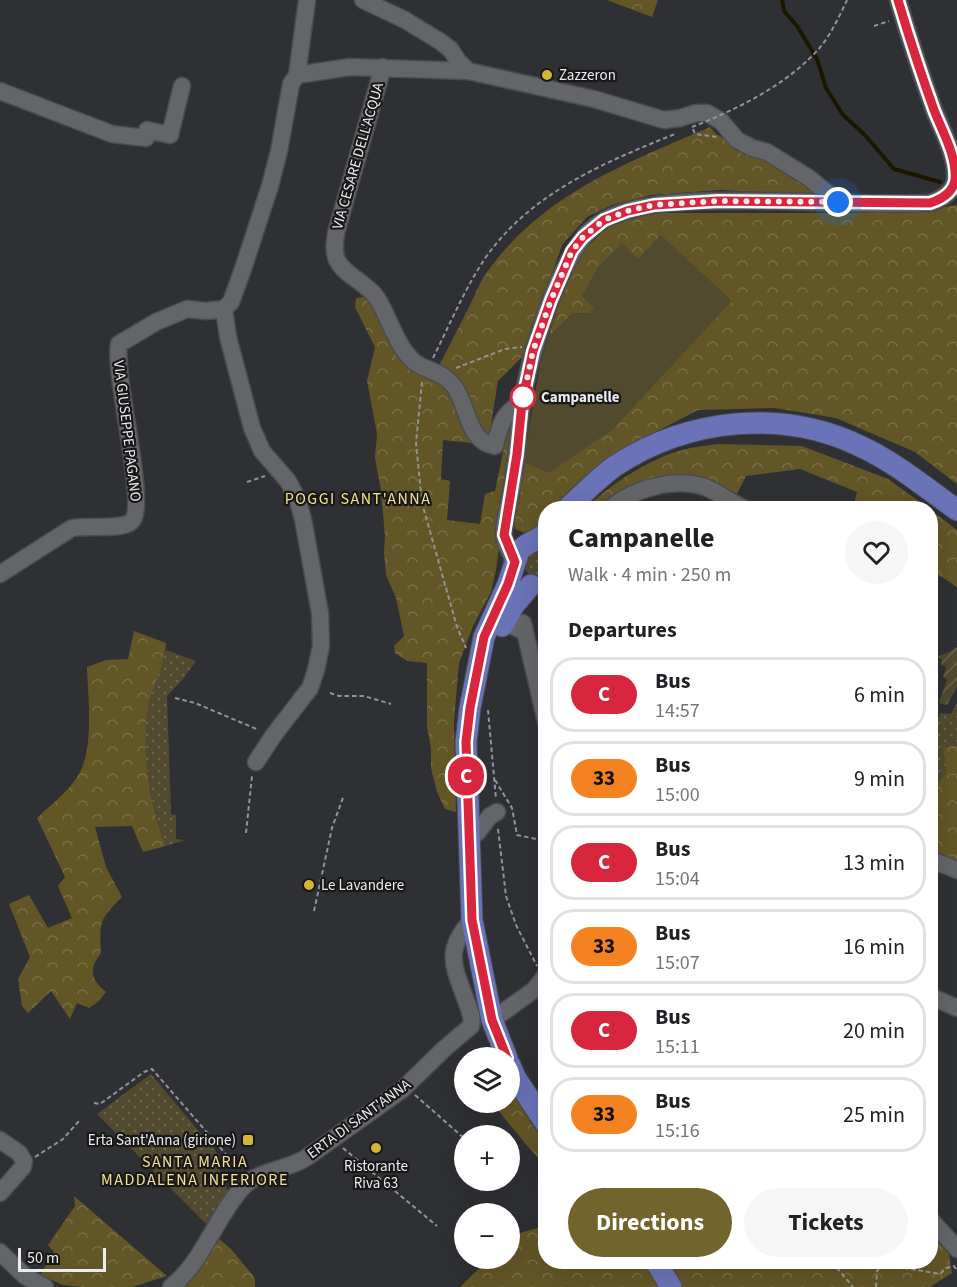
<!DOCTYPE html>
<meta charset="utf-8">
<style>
:root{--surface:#fff;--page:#f6f6f6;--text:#202124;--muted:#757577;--line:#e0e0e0;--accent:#71642c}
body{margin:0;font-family:"Source Sans 3",sans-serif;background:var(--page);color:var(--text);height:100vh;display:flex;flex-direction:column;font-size:22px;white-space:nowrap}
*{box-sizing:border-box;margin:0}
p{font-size:20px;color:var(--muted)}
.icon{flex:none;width:33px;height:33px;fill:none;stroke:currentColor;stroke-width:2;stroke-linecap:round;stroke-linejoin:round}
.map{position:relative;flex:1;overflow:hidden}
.drawer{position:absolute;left:538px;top:501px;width:400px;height:768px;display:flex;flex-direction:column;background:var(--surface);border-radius:24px;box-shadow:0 6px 24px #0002}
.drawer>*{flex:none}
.badge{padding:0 12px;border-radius:20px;font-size:21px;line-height:39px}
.tools{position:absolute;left:454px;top:1047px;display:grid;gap:12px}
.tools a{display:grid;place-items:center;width:66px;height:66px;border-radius:50%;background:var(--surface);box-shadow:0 6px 24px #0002;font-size:30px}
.scale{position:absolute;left:18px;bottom:15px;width:88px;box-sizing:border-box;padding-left:6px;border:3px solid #ebecee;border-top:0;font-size:16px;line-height:21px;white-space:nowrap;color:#ebecee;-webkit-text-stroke:4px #181819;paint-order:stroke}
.you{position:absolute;width:30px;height:30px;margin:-15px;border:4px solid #fff;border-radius:50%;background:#1a73e8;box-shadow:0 0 0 9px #1a73e833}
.map>.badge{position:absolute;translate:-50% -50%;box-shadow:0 0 0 3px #fff}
h2{padding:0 30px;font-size:22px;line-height:54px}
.round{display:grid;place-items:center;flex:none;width:63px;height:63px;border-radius:32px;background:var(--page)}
.overview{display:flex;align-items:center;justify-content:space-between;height:102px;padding:0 30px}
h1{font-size:28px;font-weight:700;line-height:45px}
.cta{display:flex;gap:12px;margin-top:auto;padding:12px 30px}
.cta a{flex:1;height:69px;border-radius:36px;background:var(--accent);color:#fff;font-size:24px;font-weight:700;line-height:69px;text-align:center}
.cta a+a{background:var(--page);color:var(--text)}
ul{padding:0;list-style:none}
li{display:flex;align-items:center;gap:18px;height:75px;margin:0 12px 9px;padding:0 18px;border:3px solid var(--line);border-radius:24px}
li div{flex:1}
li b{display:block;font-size:22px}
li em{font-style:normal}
li .badge{min-width:66px;font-weight:700;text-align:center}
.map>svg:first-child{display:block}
.grass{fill:url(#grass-dots)}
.forest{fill:url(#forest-crowns)}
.park{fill:#514a2f}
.garden{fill:url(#garden-furrows)}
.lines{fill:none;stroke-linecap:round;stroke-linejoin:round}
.stream{stroke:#1c1600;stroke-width:4}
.minor-casing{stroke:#4a4b4e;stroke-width:19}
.major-casing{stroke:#4a4b4e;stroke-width:23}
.path{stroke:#929396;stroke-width:2;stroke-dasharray:4.5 3;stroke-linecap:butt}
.minor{stroke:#646569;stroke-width:16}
.major{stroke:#6b73b8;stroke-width:21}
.path-bridge{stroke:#929396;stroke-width:2;stroke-dasharray:4.5 3;stroke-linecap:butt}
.line-casing{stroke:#fff;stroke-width:14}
.line{stroke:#d7263d;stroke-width:9}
.walk{stroke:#ebecee;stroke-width:6;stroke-dasharray:0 10.8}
.poi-dot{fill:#d4b635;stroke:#181819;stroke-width:2}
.stop-dot{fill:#fff;stroke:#d7263d;stroke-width:3}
.labels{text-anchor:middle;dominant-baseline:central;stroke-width:4.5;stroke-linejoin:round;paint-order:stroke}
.poi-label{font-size:15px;fill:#ebecee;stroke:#181819;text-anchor:start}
.street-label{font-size:15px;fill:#ebecee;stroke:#181819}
.stop-label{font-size:15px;font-weight:bold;fill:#ebecee;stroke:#181819;text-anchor:start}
.neighbourhood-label{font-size:16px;letter-spacing:1.5px;fill:#f5e093;stroke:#181819}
</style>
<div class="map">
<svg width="957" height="1287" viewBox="0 0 957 1287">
<defs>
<pattern id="grass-dots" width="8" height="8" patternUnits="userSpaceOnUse" patternTransform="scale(1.5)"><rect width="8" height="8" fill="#514a2f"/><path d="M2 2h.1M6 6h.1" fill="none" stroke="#6a644d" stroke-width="1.8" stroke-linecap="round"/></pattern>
<pattern id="forest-crowns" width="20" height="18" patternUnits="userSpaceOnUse" patternTransform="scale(1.5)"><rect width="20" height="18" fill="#625627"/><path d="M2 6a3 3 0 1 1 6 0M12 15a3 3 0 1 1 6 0" fill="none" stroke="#796e47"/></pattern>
<pattern id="garden-furrows" width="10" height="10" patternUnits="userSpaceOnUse" patternTransform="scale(1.5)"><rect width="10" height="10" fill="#514a2f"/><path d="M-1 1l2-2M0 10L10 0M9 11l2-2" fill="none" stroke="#6a644d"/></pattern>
</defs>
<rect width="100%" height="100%" fill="#2f3033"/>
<!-- grass -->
<path class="grass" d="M535,549L546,554V574L539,577L530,576L523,567L524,557Z
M166,650L196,661L182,680L167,696L171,814L176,815V839L185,840L166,846C152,810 140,751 147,713C151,692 160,670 166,650Z
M957,703V745L945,748L946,773L932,789V734L940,713L951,714Z
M151,1074L221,1158C216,1171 223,1181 229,1192L207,1225L97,1114Z"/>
<!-- forest -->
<path class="forest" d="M607,0H658L652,17Z
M710,127L716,134L766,160L823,195L720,190L651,195L612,205L587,217L562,245L524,355L498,381L489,437L483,432L439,366C449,346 460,325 470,305C475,294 480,282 487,272C544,193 625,164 710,127Z
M957,205V484L915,452L836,418L775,408L698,410L625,448L576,484L558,508H546V523L538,531L525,533L515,529L513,518L523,462L661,235L592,314L573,313L548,338L561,298L580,255L607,227L650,213H907Z
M368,297L402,357L455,394L472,443L443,440L441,479L450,481L447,520L480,524L485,494L495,491L508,428H515L496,570L491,592L473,626L459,663L454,721L456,812L445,809L437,792L431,768V749L427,726V663L407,661L395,653L394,646L404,636L396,598L386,575L384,553L385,536L381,491L375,458L377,434L367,381L375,347L355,307L356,298Z
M717,444L802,446L888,479L928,508H853L857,492L800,469L746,476L736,496L714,484L616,496L599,508H587C607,486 650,459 679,451C691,447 705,446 717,444Z
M932,511L957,530V587L942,577L932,574Z
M134,631L166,643C165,667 150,690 147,714C141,755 151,808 166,846L143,852L132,826L95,827L106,867L122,897C100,919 99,921 101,953C88,970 91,979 106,992L99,1001L89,1008L77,1003L70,1019L51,991L28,1013L22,1006L18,979L30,957L9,904L29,895L48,928L72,918L58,886L65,877L37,818C53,803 76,786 83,765C93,738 88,695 87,667L106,660L128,659Z
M957,745V861L932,850V789L946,773L944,748Z
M510,1087L533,1126L546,1141V1166L529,1148L492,1103L510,1102Z
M74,1196L167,1276L132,1287H82L63,1285L40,1275L54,1252L48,1245L75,1206Z
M546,1226V1262H643L660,1287H460L489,1259L510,1258V1238L523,1232Z
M932,1230L948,1248L952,1273L930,1287H683L668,1262H932Z
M217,1237L231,1249L255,1278V1287H181Z"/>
<!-- park -->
<path class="park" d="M661,235L732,301L612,430L549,473L523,462L540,365L548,338L573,313L589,314L594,308L582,296L598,267L622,243L638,259Z"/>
<!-- garden -->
<path class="garden" d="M957,647V687L947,705L939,703L947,679L943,677L946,667L941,665L942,659L936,657L947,653Z"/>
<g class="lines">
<!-- stream -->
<path class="stream" d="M782,0L784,11L797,26L817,59L826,88L843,115L864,134L894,169L940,182"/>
<!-- minor casing -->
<g class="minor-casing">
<path id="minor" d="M363,0L405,20L441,42L451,50L458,61L468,71
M383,67L336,233C335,242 333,251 337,260C344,275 367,283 377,298C389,317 395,342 411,359C422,371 440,369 453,385C469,404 466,442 495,446C499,427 503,412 522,403
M297,75L350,67L468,71L594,99L664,120L680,118L696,113H707L721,121L737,140L752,148L767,152L809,178L838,202
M0,91L112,134L146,138L147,130L170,135L182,86
M610,508C634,489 671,478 702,486C715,490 730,502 743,508
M514,569C516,557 505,548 504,535C503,522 511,496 513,482C517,456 518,431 522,405C527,362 560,253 594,227C633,195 727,201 775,201C827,202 878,205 930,203C942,199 953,193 955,180C957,156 942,131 934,110C921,74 909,37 898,0
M0,574L72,528C86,525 121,530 131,522C149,507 113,377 119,344L156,322L187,309L206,311L224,309
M543,585L546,587
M499,613C500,624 516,626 525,632
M523,623L546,722
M256,762L273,736L310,688L316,670L321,646L320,613L303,519L297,498L288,481L262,451L252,428L228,337L224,309L231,302L243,269L270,186L279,151L291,84L297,75L307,0
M468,834L477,833L490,816L497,812
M932,860L957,870
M932,997L957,1008
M492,1020L534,990L546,975
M0,1140L19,1153L24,1161L23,1167L0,1193
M932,1221L957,1249
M0,1252L25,1276L45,1287
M171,1287C204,1261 215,1217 243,1187C259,1170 287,1170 306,1158L403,1089L444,1049L471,1026C473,1018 470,1011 467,1003C454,967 443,951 472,920"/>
</g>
<!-- major casing -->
<g class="major-casing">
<path id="major" d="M568,508C583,494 598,478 615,466C688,418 783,408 862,447C896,463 926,488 957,510
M502,626L514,605L531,585
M507,1058L492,1020L472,920L466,742L470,708L484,637L508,584L519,551C526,542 538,541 546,533
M510,1065L515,1077L546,1124
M656,1262L671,1287"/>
</g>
<!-- path -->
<path class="path" d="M874,26L889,21
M693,129L695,134L717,137
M433,358C450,324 465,288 486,257C531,193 605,162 675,134
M456,368L505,349L522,347
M422,382L416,443L422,503L457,627L466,648
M247,482L265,476
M330,693L339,696H364L391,704
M175,698L195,703L259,730
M488,710L496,799
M495,780L512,808L517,835L546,841
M498,829L506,896L516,925L537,966
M246,833L252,776
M314,911L332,828L344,795
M415,1095L465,1139
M94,1103L100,1104L144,1072L152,1069L231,1160
M343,1148L437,1226
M35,1157L63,1139L79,1121
M510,1175L512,1176
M832,1262L853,1287
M876,1287L877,1271L882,1266H894L940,1274L946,1268L954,1266L957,1270"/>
<!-- minor -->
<use href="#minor" class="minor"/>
<!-- major -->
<use href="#major" class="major"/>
<!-- path-bridge -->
<path class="path-bridge" d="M692,127C736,110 791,83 822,45C832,32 840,15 847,0"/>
</g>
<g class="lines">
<!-- line casing -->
<g class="line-casing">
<path id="line" d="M507,1058L492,1020L472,920L466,742L470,708L484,637L508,584L515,562L504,535L517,454L522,403L533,351L551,300L572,251L583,237L604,220L627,211L654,205L718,201L930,203C942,199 953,193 955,180C957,156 942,131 934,110C921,74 909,37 898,0"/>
</g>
<!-- line -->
<use href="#line" class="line"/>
<!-- walk -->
<path class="walk" d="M523,397L522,403L533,351L551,300L572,251L583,237L604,220L627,211L654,205L718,201L838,202"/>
</g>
<!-- markers -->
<g class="poi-dot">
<circle cx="547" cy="75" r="6"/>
<circle cx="309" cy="885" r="6"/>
<rect x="242" y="1134" width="12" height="12" rx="3"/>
<circle cx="376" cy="1148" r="6"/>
</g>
<circle class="stop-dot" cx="523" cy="397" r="12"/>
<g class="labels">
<!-- poi labels -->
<g class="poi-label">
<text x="559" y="75">Zazzeron</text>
<text x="321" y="885">Le Lavandere</text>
<text x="236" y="1140" text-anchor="end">Erta Sant'Anna (girione)</text>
<text x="376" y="1166" text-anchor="middle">Ristorante<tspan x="376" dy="17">Riva 63</tspan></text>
</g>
<!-- street labels -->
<g class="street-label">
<text transform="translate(358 156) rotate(-74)">VIA CESARE DELL'ACQUA</text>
<text transform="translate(127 431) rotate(83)">VIA GIUSEPPE PAGANO</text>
<text transform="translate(359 1119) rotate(-36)">ERTA DI SANT'ANNA</text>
</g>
<!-- stop labels -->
<g class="stop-label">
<text x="541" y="397">Campanelle</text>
</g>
<!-- neighbourhood labels -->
<g class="neighbourhood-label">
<text x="358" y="499">POGGI SANT'ANNA</text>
<text x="195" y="1162">SANTA MARIA<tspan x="195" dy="18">MADDALENA INFERIORE</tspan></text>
</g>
</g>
</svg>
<div class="tools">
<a><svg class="icon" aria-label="layers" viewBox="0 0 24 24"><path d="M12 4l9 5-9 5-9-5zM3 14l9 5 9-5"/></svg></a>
<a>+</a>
<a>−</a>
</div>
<div class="scale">50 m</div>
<div class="you" style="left:838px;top:202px"></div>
<b class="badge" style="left:466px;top:776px;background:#d7263d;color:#fff">C</b>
<section class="drawer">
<div class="overview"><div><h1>Campanelle</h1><p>Walk · 4 min · 250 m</p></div><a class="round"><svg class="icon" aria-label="heart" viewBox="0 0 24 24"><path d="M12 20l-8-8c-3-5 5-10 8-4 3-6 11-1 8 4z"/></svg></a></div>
<h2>Departures</h2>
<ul>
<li><span class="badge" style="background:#d7263d;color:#fff">C</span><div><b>Bus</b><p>14:57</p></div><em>6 min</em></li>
<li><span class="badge" style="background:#f58220;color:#111">33</span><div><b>Bus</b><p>15:00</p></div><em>9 min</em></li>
<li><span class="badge" style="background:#d7263d;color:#fff">C</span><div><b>Bus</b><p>15:04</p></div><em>13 min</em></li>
<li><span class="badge" style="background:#f58220;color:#111">33</span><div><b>Bus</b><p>15:07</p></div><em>16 min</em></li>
<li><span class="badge" style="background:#d7263d;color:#fff">C</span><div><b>Bus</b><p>15:11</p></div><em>20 min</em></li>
<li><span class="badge" style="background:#f58220;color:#111">33</span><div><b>Bus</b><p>15:16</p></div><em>25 min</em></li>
</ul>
<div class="cta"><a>Directions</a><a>Tickets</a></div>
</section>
</div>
